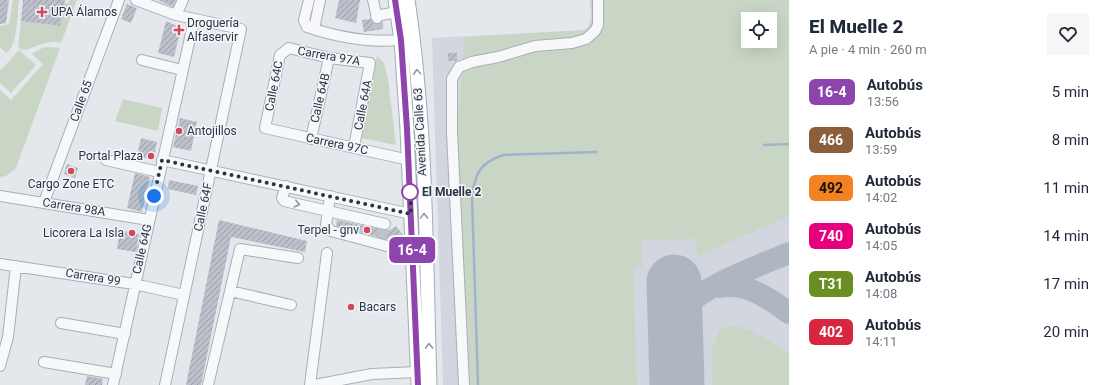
<!DOCTYPE html>
<html lang="es">
<meta charset="utf-8">
<style>
:root{--surface:#fff;--page:#f6f6f7;--text:#1f2937;--muted:#747a83}
body{margin:0;font-family:Roboto,sans-serif;background:var(--page);color:var(--text);height:100vh;display:flex;flex-direction:column;font-size:15px;white-space:nowrap}
*{box-sizing:border-box;margin:0}
p{font-size:13px;color:var(--muted)}
.icon{flex:none;width:22px;height:22px;fill:none;stroke:currentColor;stroke-width:2;stroke-linecap:round;stroke-linejoin:round}
.map{position:relative;flex:1;overflow:hidden}
.sheet{display:flex;flex-direction:column;background:var(--surface);width:320px}
.sheet>*{flex:none}
.badge{padding:0 8px;border-radius:6px;font-size:14px;line-height:26px}
.fabs{position:absolute;left:741px;top:12px;display:grid;gap:8px}
.fabs a{display:grid;place-items:center;width:36px;height:36px;border-radius:0px;background:var(--surface);box-shadow:0 4px 16px #0002;font-size:20px}
.you{position:absolute;width:20px;height:20px;margin:-10px;border:3px solid #fff;border-radius:50%;background:#1a73e8;box-shadow:0 0 0 6px #1a73e833}
.map>.badge{position:absolute;translate:-50% -50%;box-shadow:0 0 0 2px #fff}
.round{display:grid;place-items:center;flex:none;width:42px;height:42px;border-radius:0px;background:var(--page)}
.headline{display:flex;align-items:center;justify-content:space-between;height:68px;padding:0 20px}
h1{font-size:19px;font-weight:800;line-height:30px}
ul{padding:0;list-style:none}
li{display:flex;align-items:center;gap:12px;height:48px;padding:0 20px}
li div{flex:1}
li b{display:block;font-size:15px}
li em{font-style:normal}
li .badge{min-width:44px;font-weight:700;text-align:center}
main{display:flex;flex:1;min-height:0}
.map>svg:first-child{display:block}
.built{fill:#d2d6de;fill-rule:evenodd}
.green{fill:#c9d6c5;fill-rule:evenodd}
.lines{fill:none;stroke-linecap:round;stroke-linejoin:round}
.stream{stroke:#9fb4cc;stroke-width:2.5}
.taxiway{stroke:#b0b6c1;stroke-width:22}
.runway{stroke:#b0b6c1;stroke-width:55}
.building{fill:url(#building-hatch)}
.minor-tunnel{stroke:#bfc3cb;stroke-width:10;stroke-dasharray:10 5;stroke-linecap:butt}
.minor-casing{stroke:#a9aeb7;stroke-width:12}
.major-casing{stroke:#a3abb8;stroke-width:15}
.minor{stroke:#f7f8fa;stroke-width:10}
.major{stroke:#fff;stroke-width:13}
.oneway{stroke:#959aa2}
.oneway2{stroke:#9196a0}
.line-casing{stroke:#fff;stroke-width:9}
.line{stroke:#8e44ad;stroke-width:6}
.walk{stroke:#2b3445;stroke-width:4;stroke-dasharray:0 7.2}
.poi-dot{fill:#d1495b;stroke:#f4f6f9;stroke-width:1.5}
.stop-dot{fill:#fff;stroke:#8e44ad;stroke-width:2}
.labels{text-anchor:middle;dominant-baseline:central;stroke-width:3;stroke-linejoin:round;paint-order:stroke}
.poi-label{font-size:12px;fill:#2b3445;stroke:#f4f6f9;text-anchor:start}
.street-label{font-size:12px;fill:#2b3445;stroke:#f4f6f9}
.stop-label{font-size:12px;font-weight:bold;fill:#2b3445;stroke:#f4f6f9;text-anchor:start}
</style>
<main>
<div class="map">
<svg width="789" height="385" viewBox="0 0 789 385">
<defs>
<pattern id="building-hatch" width="6" height="6" patternUnits="userSpaceOnUse"><rect width="6" height="6" fill="#bbc0ca"/><path d="M-1 1l2-2M0 6l6-6M5 7l2-2" fill="none" stroke="#989da6"/></pattern>
</defs>
<rect width="100%" height="100%" fill="#e4e7ec"/>
<!-- built -->
<path class="built" d="M590,0H789V385H443L432,38L585,30L589,26L591,20ZM748,19H770V41H748Z"/>
<!-- green -->
<path class="green" d="M13,0H19C17,13 18,47 6,53L0,47V26L9,24Z
M70,0H77L61,43C46,38 36,49 22,50L18,47L21,21L60,26L64,3H68Z
M590,0H789V216L697,256L696,239L641,240L642,267L633,268L637,385H471L456,141L465,37L585,30C594,22 591,11 590,0ZM748,19H770V41H748Z
M44,47L60,48L16,168L6,176L0,177V90L11,100L43,64L32,54Z
M19,50L36,65L11,93L0,83V71Z
M377,56L384,63L388,79L396,145L361,138Z
M123,99L162,108L158,131L115,121Z
M730,325C751,328 772,342 789,353V385H712V349L719,331Z"/>
<g class="lines">
<!-- stream -->
<path class="stream" d="M764,145L789,144
M478,385L472,197C475,173 480,163 503,155L596,152"/>
<!-- taxiway -->
<path class="taxiway" d="M719,287C746,282 767,297 789,313
M676,341C676,332 676,322 680,314C695,288 761,265 789,253"/>
<!-- runway -->
<path class="runway" d="M674,282L677,385"/>
</g>
<!-- building -->
<path class="building" d="M0,0H9L6,23L0,24Z
M23,0H65L60,26L21,21Z
M158,0H176L173,7Z
M339,0H360L356,23L335,18Z
M127,4L137,8L131,23L121,19Z
M371,19L375,24L382,23L383,29L364,32L362,20Z
M166,21L181,28L174,57L158,53Z
M448,53H457V61H448Z
M180,118L197,122L191,151L173,147Z
M141,138L157,142L153,160L137,156Z
M67,164L78,168L75,178L64,174Z
M135,173L150,177L142,212L127,208Z
M169,180L198,186L196,195L168,189Z
M219,220L307,241L305,252L231,237L201,385H186Z
M337,220L384,230H390L396,226L403,235L387,239L336,226Z
M120,230L139,234L136,252L117,249Z
M87,376L103,379L102,385H85Z"/>
<g class="lines">
<!-- minor-tunnel -->
<path class="minor-tunnel" d="M377,18L379,30
M381,239L384,228"/>
<!-- minor casing -->
<g class="minor-casing">
<path id="minor" d="M136,0L176,15L241,29L165,385
M309,0L304,20L307,27C337,37 370,43 401,40
M373,0L377,18
M176,15L183,0
M376,16L397,12
M314,29L320,0
M142,60L182,70
M311,139L329,58
M354,147L370,63L329,58L289,48L280,55L265,128L409,160
M106,160L159,172
M162,160L411,214
M286,186L282,198L284,201L385,224
M0,196L149,220
M330,196L326,225L331,231L387,246L412,240
M44,202L119,0
M0,264L134,284L184,295
M230,291L291,305
M61,323L125,334
M44,362L116,374
M0,366L8,337L16,266
M113,385L194,20
M208,385L240,249L298,258
M310,385L327,253
M315,385L372,374L417,372
M464,385L452,132V79L459,67L472,62L498,57L535,46L572,43L586,39L595,31L598,25V0"/>
</g>
<!-- major casing -->
<g class="major-casing">
<path id="major" d="M395,0L401,40L407,129L418,385
M408,0C427,127 426,257 430,385"/>
</g>
<!-- minor -->
<use href="#minor" class="minor"/>
<!-- major -->
<use href="#major" class="major"/>
</g>
<!-- one-way arrows -->
<defs><path id="oneway-chevron" d="M-2-3.5L2.5 0L-2 3.5" fill="none" stroke-width="1.6" stroke-linecap="round" stroke-linejoin="round"/></defs>
<g class="oneway">
<use href="#oneway-chevron" transform="translate(417 72) rotate(-94)"/>
<use href="#oneway-chevron" transform="translate(424 216) rotate(-92)"/>
<use href="#oneway-chevron" transform="translate(429 346) rotate(-92)"/>
</g>
<use class="oneway2" href="#oneway-chevron" transform="translate(297 204) rotate(13)"/>
<g class="lines">
<!-- line casing -->
<g class="line-casing">
<path id="line" d="M395,0L401,40L407,129L418,385"/>
</g>
<!-- line -->
<use href="#line" class="line"/>
<!-- walk -->
<path class="walk" d="M154,196L162,160L411,214L410,187V192"/>
</g>
<!-- markers -->
<g class="poi-dot">
<path d="M40 6h4v4h4v4h-4v4h-4v-4h-4v-4h4z"/>
<path d="M177 24h4v4h4v4h-4v4h-4v-4h-4v-4h4z"/>
<circle cx="179" cy="131" r="4"/>
<circle cx="151" cy="156" r="4"/>
<circle cx="71" cy="171" r="4"/>
<circle cx="367" cy="230" r="4"/>
<circle cx="132" cy="233" r="4"/>
<circle cx="351" cy="307" r="4"/>
</g>
<circle class="stop-dot" cx="410" cy="192" r="8"/>
<g class="labels">
<!-- poi labels -->
<g class="poi-label">
<text x="51" y="12">UPA Álamos</text>
<text x="187" y="23">Droguería<tspan x="187" dy="14">Alfaservir</tspan></text>
<text x="187" y="131">Antojillos</text>
<text x="143" y="156" text-anchor="end">Portal Plaza</text>
<text x="71" y="184" text-anchor="middle">Cargo Zone ETC</text>
<text x="359" y="230" text-anchor="end">Terpel - gnv</text>
<text x="124" y="233" text-anchor="end">Licorera La Isla</text>
<text x="359" y="307">Bacars</text>
</g>
<!-- street labels -->
<g class="street-label">
<text transform="translate(329 56) rotate(10)">Carrera 97A</text>
<text transform="translate(274 86) rotate(-79)">Calle 64C</text>
<text transform="translate(320 98) rotate(-77)">Calle 64B</text>
<text transform="translate(81 101) rotate(-70)">Calle 65</text>
<text transform="translate(363 105) rotate(-79)">Calle 64A</text>
<text transform="translate(420 132) rotate(-93)">Avenida Calle 63</text>
<text transform="translate(337 144) rotate(12)">Carrera 97C</text>
<text transform="translate(74 207) rotate(9)">Carrera 98A</text>
<text transform="translate(203 207) rotate(-78)">Calle 64F</text>
<text transform="translate(142 249) rotate(-77)">Calle 64G</text>
<text transform="translate(93 277) rotate(9)">Carrera 99</text>
</g>
<!-- stop labels -->
<g class="stop-label">
<text x="422" y="192">El Muelle 2</text>
</g>
</g>
</svg>
<div class="fabs">
<a><svg class="icon" aria-label="locate" viewBox="0 0 24 24"><circle cx="12" cy="12" r="6"/><path d="M12 2v4M12 18v4M2 12h4M18 12h4"/></svg></a>
</div>
<div class="you" style="left:154px;top:196px"></div>
<b class="badge" style="left:412px;top:250px;background:#8e44ad;color:#fff">16-4</b>
</div>
<section class="sheet">
<div class="headline"><div><h1>El Muelle 2</h1><p>A pie · 4 min · 260 m</p></div><a class="round"><svg class="icon" aria-label="heart" viewBox="0 0 24 24"><path d="M12 20l-8-8c-3-5 5-10 8-4 3-6 11-1 8 4z"/></svg></a></div>
<ul>
<li><span class="badge" style="background:#8e44ad;color:#fff">16-4</span><div><b>Autobús</b><p>13:56</p></div><em>5 min</em></li>
<li><span class="badge" style="background:#8b5e3c;color:#fff">466</span><div><b>Autobús</b><p>13:59</p></div><em>8 min</em></li>
<li><span class="badge" style="background:#f58220;color:#111">492</span><div><b>Autobús</b><p>14:02</p></div><em>11 min</em></li>
<li><span class="badge" style="background:#e6007e;color:#fff">740</span><div><b>Autobús</b><p>14:05</p></div><em>14 min</em></li>
<li><span class="badge" style="background:#6b8e23;color:#fff">T31</span><div><b>Autobús</b><p>14:08</p></div><em>17 min</em></li>
<li><span class="badge" style="background:#d7263d;color:#fff">402</span><div><b>Autobús</b><p>14:11</p></div><em>20 min</em></li>
</ul>
</section>
</main>
